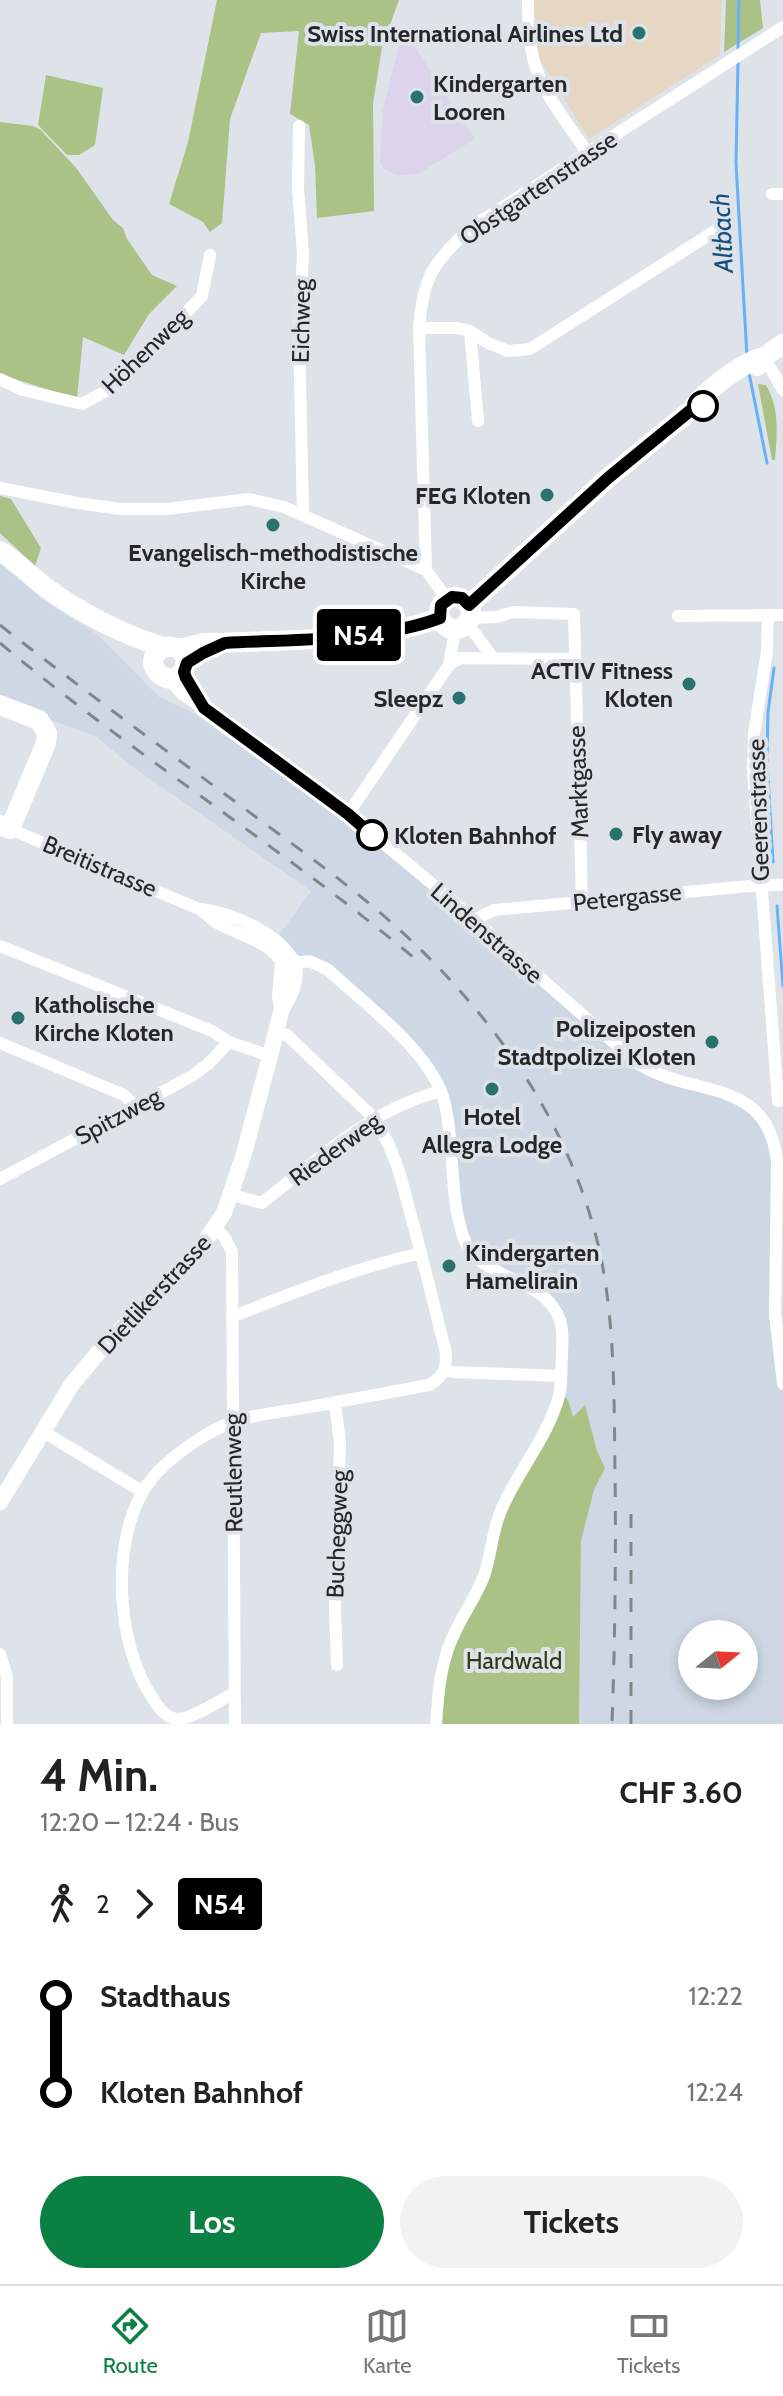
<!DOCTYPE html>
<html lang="de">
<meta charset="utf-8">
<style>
:root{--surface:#fff;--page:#f2f2f2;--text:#222;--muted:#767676;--line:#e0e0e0;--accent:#0b8043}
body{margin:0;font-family:Cabin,sans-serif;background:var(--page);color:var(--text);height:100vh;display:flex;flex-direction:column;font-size:30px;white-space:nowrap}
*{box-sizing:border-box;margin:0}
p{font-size:26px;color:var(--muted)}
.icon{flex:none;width:44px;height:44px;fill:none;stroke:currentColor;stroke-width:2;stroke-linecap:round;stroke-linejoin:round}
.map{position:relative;height:1724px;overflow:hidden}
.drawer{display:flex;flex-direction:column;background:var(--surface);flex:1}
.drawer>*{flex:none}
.badge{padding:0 16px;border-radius:6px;font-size:28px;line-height:52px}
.needle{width:52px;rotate:72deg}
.buttons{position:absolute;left:678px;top:1620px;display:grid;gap:16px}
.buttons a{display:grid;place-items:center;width:80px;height:80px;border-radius:50%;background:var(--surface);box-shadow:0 4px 12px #0003;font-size:40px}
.map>.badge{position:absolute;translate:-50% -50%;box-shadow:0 0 0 4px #fff}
.legs{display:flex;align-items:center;gap:12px;height:88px;padding:0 40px;font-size:26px}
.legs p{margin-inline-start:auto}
.head{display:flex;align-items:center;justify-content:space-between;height:136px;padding:0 40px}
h1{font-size:44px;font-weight:700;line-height:60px}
.cta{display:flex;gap:16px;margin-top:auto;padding:16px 40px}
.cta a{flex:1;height:92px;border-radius:48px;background:var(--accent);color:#fff;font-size:32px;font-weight:700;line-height:92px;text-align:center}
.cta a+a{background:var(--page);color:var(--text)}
ul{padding:0 40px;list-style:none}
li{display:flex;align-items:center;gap:28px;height:96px;font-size:30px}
li i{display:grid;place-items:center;width:12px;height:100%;margin:0 10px;background:currentColor}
li i::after{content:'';width:20px;height:20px;margin:-10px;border:6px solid;border-radius:50%;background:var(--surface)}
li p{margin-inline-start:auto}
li:first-child i{background:linear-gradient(#0000 50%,currentColor 0)}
li:last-child i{background:linear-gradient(currentColor 50%,#0000 0)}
.tabs{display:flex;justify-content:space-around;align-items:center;height:112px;border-top:2px solid var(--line);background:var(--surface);font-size:22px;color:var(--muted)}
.tabs a{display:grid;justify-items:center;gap:4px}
.tabs .active{color:var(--accent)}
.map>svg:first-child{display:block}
.commercial{fill:#e6d6c4}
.built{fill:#cdd8e4;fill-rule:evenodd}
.education{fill:#dbd4ea}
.green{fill:#abc286}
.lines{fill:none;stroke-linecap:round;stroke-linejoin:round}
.stream{stroke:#65b2f9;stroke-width:3}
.minor{stroke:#fff;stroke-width:12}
.tertiary{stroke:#fff;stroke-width:16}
.primary{stroke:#fff;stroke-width:20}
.rail{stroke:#82868a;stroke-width:3;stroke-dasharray:14 14;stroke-linecap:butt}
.line-1-casing{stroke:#fff;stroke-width:18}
.line-1{stroke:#000;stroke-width:12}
.poi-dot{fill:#29726e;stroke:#dde3e9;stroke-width:3}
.stop-1-dot{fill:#fff;stroke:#000;stroke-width:4}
.labels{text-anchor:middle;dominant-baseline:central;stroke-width:8;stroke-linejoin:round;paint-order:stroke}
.poi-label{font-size:24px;font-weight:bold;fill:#252729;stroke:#dde3e9;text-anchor:end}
.street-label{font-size:24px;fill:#252729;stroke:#dde3e9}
.stop-label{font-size:24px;font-weight:bold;fill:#252729;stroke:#dde3e9;text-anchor:start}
.park-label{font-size:24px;fill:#2d3a13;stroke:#dde3e9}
.water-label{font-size:26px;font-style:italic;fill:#184e7c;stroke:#dde3e9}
</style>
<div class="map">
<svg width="783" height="1724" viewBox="0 0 783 1724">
<rect width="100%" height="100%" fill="#dde3e9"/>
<!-- commercial -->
<path class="commercial" d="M534,0H722L720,55L589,139L534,50Z"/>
<!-- built -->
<path class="built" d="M0,564L46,602L98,635L159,697L190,711L355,827L636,1062L740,1099L772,1139L775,1314L783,1384V1724H579L581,1541L594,1490L605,1468L597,1451L585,1406L573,1418L568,1400L560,1391L563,1342L554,1308L471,1252L436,1079L327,969L299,961L273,943L311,891L130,765L97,737L48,719L0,697ZM692,1634H744V1686H692Z"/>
<!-- education -->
<path class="education" d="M403,29L475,139L418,174L397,175L384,169L380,163L383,110Z"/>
<!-- green -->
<path class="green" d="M217,0H399L382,47L373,104L374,211L317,218L315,165L309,125L290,114L299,31L261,33L230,119L222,223L210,232L203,222L169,204L188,142Z
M726,0H760L763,28L724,52Z
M46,75L103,88L95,145L79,155H67L38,125Z
M0,122L33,126L41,130L77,169L113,220L123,228L127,239L152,275L177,286L149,314L124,355L83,337L77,399L0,374Z
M758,384L766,385C780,409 777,433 775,460H772Z
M0,496L11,499L41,548L35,566L0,533Z
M560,1391L568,1400L573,1417L585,1405L597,1451L605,1468L594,1490L581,1541L579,1724H436L439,1685L483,1579L494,1528Z"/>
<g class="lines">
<!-- stream -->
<path class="stream" d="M738,49L739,0
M738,61L736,163L747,357
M749,373L767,463
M773,862L767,761L768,712L774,668
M777,906L783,986"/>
<!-- minor -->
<path class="minor" d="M528,0C528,26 529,52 539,76C547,98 573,131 587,152
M299,126L298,188L303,254L299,334L303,515
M772,194H783
M419,328H457L470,331L488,343L508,351L530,349L726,224
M470,331L478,421
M764,357L783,390
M0,379L23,390L82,404L115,386L202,296L210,255
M0,488L77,503L121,509H167L249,499L284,507L426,570L447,599
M426,570L419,328C424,275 432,265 470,228L783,27
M678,616L783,615
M768,616L767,651L754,734L753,773L778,1101
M471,618L497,617L513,612L574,614L582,902
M468,624L493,658
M449,665L455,630
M169,679L183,695L204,708L348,814L454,902L636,1062C689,1099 768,1074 777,1162L775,1314L783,1384
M348,814L449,665L460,658L574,659
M10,829L199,909C204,912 209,917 214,921C236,935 271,940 283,965L309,961L327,969C364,1003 434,1054 445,1104C455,1147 449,1194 463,1236C478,1283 544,1274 560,1320C564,1332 562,1344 562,1356C561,1368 562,1381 560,1392C550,1434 520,1468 503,1506C492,1528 492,1553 484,1576C474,1602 455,1625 447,1652C439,1676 438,1700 436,1724
M202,909C232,913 281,934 294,962
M474,920L494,910L761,885H783
M0,946L212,1031L229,1042L270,1056
M0,1043L124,1095L135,1106
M0,1179L192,1076L208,1064L229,1042
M232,1195L262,1203C318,1159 371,1109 441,1091
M216,1228L225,1238L232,1252L235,1724
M232,1317C294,1292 355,1268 421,1253L399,1171L389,1145L374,1118L287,1035L276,1033
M446,1369L452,1372L561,1376
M335,1403L340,1443L335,1608L337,1665
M42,1431L143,1492
M0,1654L7,1677V1724
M234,1693C220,1700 194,1718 179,1719C166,1719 158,1707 152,1697C117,1645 111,1549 142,1493C154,1471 179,1452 199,1439C209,1433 221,1426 232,1422C253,1414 291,1411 315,1406C353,1399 391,1392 429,1385C444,1376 446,1370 446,1353L421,1253"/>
<!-- tertiary -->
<path class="tertiary" d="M282,1008C292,994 297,979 294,962
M0,1502L72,1384L103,1347L202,1246L224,1213L243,1157L270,1056L282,1008L280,996L283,965"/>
<!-- primary -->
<path class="primary" d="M757,366L764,357L783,344
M0,551C16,561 30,575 45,587C82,614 119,633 163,647
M439 613a16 16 0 1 1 32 0a16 16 0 1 1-32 0Z
M469,605L608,478L691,410C705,391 741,363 764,357
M179,648L186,657L184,672L173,679C157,679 144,660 161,649C169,644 173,648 180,648C186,648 193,645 199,644C208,642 216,643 225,643C296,639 372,642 440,618
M0,705L39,720L47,733L46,743L10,829L0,825"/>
<!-- rail -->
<path class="rail" d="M0,625C79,687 160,746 241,806C284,838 329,870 371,905C479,995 569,1113 600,1253C615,1324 614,1399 615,1471C616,1555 615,1640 612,1724
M0,643C132,754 280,846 413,957
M631,1724V1513"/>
</g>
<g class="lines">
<!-- line-1 casing -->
<g class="line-1-casing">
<path id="line-1" d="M372,835L348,814L204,708L186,678L184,672L187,663L203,653L225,643C294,639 375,642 440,618L441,605L452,597L462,598L469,605L608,478L691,410L703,406"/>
</g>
<!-- line-1 -->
<use href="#line-1" class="line-1"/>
</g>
<!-- markers -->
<g class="poi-dot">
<circle cx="639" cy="33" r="8"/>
<circle cx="417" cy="97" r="8"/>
<circle cx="547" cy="495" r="8"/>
<circle cx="273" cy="525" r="8"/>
<circle cx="689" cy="684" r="8"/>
<circle cx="459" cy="698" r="8"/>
<circle cx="616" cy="834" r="8"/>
<circle cx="18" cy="1018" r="8"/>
<circle cx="712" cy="1042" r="8"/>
<circle cx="492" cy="1089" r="8"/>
<circle cx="449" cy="1266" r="8"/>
</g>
<g class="stop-1-dot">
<circle cx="703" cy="406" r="14"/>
<circle cx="372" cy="835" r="14"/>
</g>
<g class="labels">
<!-- poi labels -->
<g class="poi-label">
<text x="623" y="33">Swiss International Airlines Ltd</text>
<text x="433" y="83" text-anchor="start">Kindergarten<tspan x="433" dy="28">Looren</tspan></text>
<text x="531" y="495">FEG Kloten</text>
<text x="273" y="552" text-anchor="middle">Evangelisch-methodistische<tspan x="273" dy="28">Kirche</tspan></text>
<text x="673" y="670">ACTIV Fitness<tspan x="673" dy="28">Kloten</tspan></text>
<text x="443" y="698">Sleepz</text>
<text x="632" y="834" text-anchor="start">Fly away</text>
<text x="34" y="1004" text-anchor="start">Katholische<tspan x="34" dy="28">Kirche Kloten</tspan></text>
<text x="696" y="1028">Polizeiposten<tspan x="696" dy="28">Stadtpolizei Kloten</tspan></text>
<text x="492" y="1116" text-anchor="middle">Hotel<tspan x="492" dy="28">Allegra Lodge</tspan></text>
<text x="465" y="1252" text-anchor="start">Kindergarten<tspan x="465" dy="28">Hamelirain</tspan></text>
</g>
<!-- street labels -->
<g class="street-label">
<text transform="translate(538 188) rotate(-34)">Obstgartenstrasse</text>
<text transform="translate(301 321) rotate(-89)">Eichweg</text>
<text transform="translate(145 351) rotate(-44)">Höhenweg</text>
<text transform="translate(578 782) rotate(-92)">Marktgasse</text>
<text transform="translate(758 810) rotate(-92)">Geerenstrasse</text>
<text transform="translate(100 866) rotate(23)">Breitistrasse</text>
<text transform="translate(627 897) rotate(-6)">Petergasse</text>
<text transform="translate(487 933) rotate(41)">Lindenstrasse</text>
<text transform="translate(118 1116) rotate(-28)">Spitzweg</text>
<text transform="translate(335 1149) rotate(-36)">Riederweg</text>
<text transform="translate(154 1294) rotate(-47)">Dietlikerstrasse</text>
<text transform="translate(233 1473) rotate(-91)">Reutlenweg</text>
<text transform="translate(337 1534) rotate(-88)">Bucheggweg</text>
</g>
<!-- stop labels -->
<g class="stop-label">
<text x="394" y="835">Kloten Bahnhof</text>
</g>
<!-- park labels -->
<g class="park-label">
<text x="514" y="1660">Hardwald</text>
</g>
<!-- water labels -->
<g class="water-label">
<text transform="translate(722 233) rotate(-93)">Altbach</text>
</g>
</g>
</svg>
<div class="buttons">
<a><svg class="needle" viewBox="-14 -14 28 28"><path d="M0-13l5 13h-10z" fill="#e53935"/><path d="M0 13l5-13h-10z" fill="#767676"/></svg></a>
</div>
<b class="badge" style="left:359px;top:635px;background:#000;color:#fff">N54</b>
</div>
<section class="drawer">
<div class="head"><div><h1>4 Min.</h1><p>12:20 – 12:24 · Bus</p></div><b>CHF 3.60</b></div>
<div class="legs"><svg class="icon" aria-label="walk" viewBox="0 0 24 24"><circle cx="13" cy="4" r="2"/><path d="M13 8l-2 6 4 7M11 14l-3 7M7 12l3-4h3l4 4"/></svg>2<svg class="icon" aria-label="forward" viewBox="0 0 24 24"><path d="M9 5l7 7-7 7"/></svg><b class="badge" style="background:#000;color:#fff">N54</b></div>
<ul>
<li><i style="color:#000"></i><b>Stadthaus</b><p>12:22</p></li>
<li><i style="color:#000"></i><b>Kloten Bahnhof</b><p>12:24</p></li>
</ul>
<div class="cta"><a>Los</a><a>Tickets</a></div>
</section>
<nav class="tabs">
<a class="active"><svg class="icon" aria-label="directions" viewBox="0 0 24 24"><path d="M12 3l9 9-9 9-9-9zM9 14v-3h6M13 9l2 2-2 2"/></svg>Route</a>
<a><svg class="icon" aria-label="map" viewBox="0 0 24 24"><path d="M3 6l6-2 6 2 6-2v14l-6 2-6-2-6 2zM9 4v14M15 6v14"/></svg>Karte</a>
<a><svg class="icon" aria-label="tickets" viewBox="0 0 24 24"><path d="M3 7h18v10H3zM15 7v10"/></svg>Tickets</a>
</nav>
